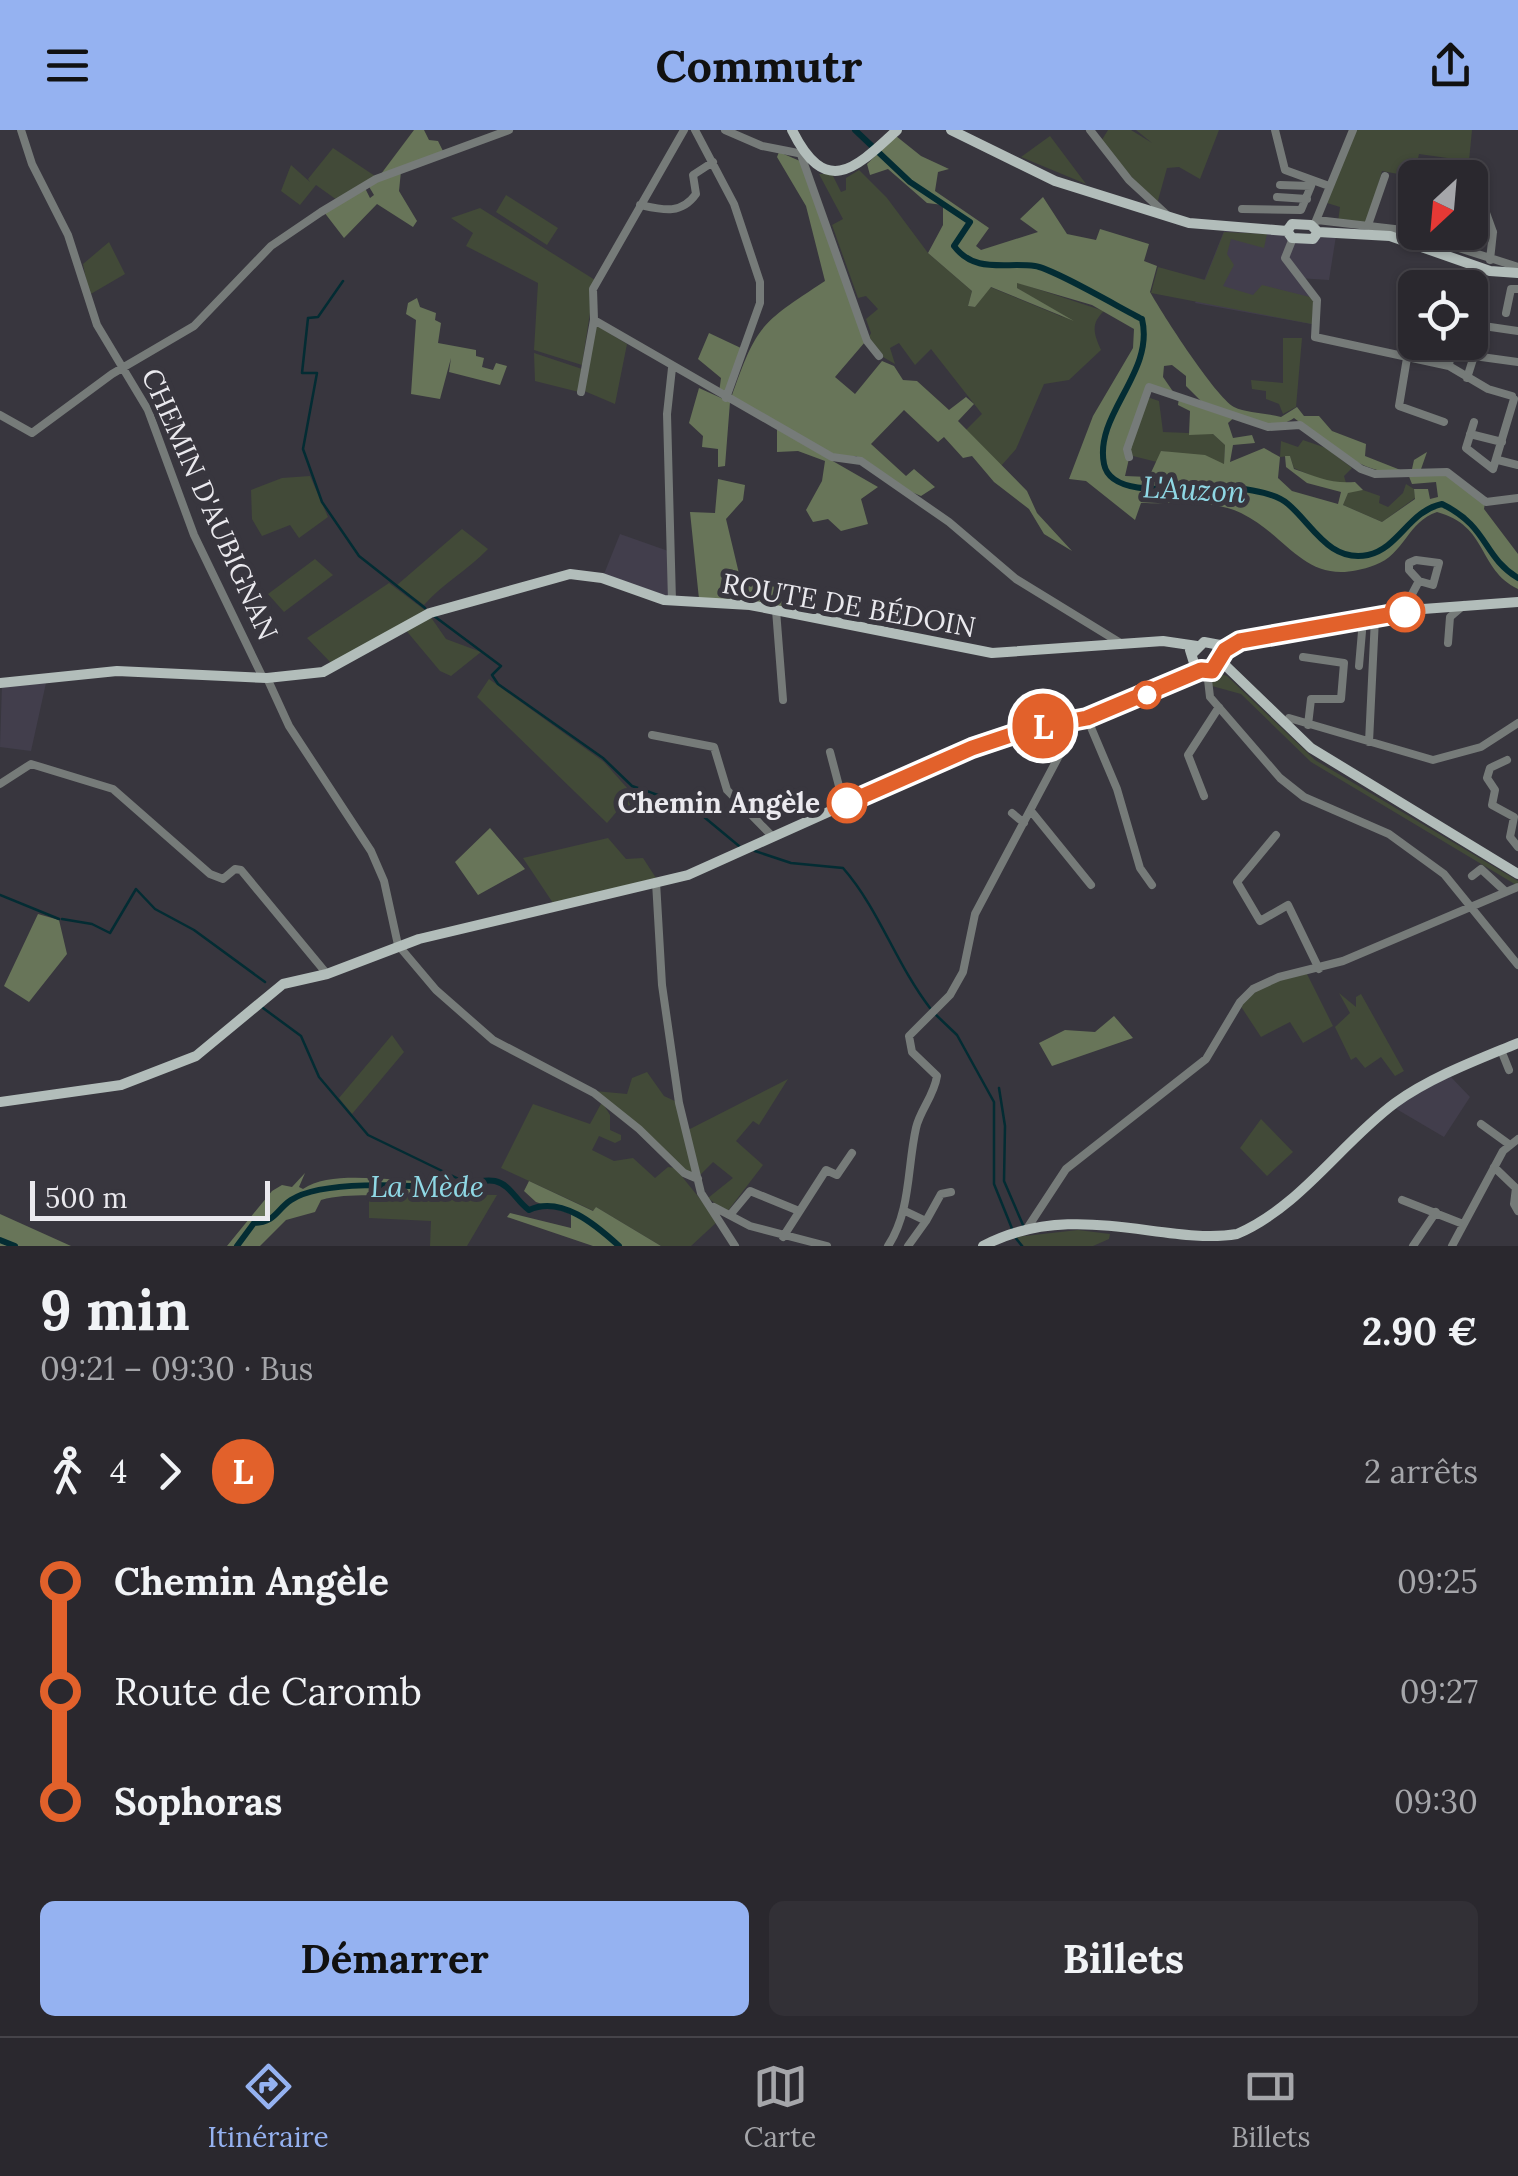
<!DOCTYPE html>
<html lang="fr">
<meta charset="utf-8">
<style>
:root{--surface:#2a282e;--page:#323036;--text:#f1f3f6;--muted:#a5a6aa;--line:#46444a;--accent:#95b2f1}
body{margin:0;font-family:Lora,serif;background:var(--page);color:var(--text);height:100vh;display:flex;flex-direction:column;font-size:38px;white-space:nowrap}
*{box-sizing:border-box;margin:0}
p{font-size:32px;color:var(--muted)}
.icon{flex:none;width:55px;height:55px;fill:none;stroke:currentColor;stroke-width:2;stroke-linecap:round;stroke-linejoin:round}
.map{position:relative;height:1116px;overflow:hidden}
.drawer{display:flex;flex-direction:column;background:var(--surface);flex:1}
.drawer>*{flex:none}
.badge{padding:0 20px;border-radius:32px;font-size:35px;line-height:65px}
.needle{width:65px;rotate:206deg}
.fabs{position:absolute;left:1398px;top:30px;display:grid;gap:20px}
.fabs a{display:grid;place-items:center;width:90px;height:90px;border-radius:15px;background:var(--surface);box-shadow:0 2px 8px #0004,0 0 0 2px var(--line);font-size:50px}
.scale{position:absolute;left:30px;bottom:25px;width:240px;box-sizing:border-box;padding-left:10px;border:5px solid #eae9ee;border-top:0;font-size:28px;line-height:35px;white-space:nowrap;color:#eae9ee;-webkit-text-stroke:8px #38363e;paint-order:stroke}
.map>.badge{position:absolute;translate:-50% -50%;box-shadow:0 0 0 5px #fff}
.legs{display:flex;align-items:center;gap:15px;height:110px;padding:0 40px;font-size:32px}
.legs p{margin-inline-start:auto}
.headline{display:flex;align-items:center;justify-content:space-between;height:170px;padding:0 40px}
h1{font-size:55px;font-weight:800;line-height:75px}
.action{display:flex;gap:20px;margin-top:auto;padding:20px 40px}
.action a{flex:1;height:115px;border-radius:15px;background:var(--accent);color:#111;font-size:40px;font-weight:800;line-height:115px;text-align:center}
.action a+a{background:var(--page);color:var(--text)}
ul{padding:0 40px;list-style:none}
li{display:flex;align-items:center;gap:35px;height:110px;font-size:38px}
li i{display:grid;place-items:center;width:15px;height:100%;margin:0 12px;background:currentColor}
li i::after{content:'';width:25px;height:25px;margin:-12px;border:8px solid;border-radius:50%;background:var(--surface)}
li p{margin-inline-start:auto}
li:first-child i{background:linear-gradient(#0000 50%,currentColor 0)}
li:last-child i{background:linear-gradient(currentColor 50%,#0000 0)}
header{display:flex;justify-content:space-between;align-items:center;height:130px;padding:0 40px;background:var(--accent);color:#111;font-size:45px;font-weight:800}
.tab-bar{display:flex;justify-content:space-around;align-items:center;height:140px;border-top:2px solid var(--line);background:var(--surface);font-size:28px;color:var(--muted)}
.tab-bar a{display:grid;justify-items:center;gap:5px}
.tab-bar .selected{color:var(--accent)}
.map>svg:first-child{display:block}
.built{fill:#423e4c}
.green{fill:#424a38}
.forest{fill:#687559;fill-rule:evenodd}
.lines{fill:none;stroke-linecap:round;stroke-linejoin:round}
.stream{stroke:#032c33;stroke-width:2.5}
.river{stroke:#032c33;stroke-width:6}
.minor{stroke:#767b79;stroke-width:8}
.major{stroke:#b2bdba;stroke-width:10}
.line-1-casing{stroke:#fff;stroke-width:22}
.line-1{stroke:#e2612b;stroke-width:15}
.stop-1-dot{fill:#fff;stroke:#e2612b;stroke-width:5}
.labels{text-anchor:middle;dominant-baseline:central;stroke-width:10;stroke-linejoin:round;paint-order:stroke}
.street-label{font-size:28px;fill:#eae9ee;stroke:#38363e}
.stop-label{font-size:28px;font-weight:bold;fill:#eae9ee;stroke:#38363e;text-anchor:end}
.water-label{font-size:30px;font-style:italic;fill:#8fd8e5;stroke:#38363e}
</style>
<header><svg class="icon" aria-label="menu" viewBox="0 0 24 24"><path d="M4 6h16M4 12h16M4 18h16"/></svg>Commutr<svg class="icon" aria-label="share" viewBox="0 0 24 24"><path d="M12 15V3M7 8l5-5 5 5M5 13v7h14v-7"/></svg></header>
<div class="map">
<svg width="1518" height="1116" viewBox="0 0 1518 1116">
<rect width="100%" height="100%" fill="#38363e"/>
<!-- built -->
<path class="built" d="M1224,101L1283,105L1289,111L1336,106L1329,150L1298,148L1312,166L1311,194L1195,173Z
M620,404L671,422L670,467L604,444Z
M46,553L31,621L0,617L2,555Z
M1450,946L1470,967L1444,1007L1393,977Z"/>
<!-- green -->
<path class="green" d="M1108,0H1131L1152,13L1136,0H1219L1200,49L1179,37L1167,38L1157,74L1100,13Z
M1355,0H1472L1469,31L1419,24L1414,47L1382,41L1367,94L1338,92L1340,77L1327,73Z
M1050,6L1086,54L1021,27Z
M333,18L375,46L337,70L316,55L300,75L281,61L291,35L310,52L308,49Z
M859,40L887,68L928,123L972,161L968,176L975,177L990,157L1065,188L1017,158L1016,152L1104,181C1090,194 1094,204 1101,220L1069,250L1044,254L1016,319L1001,336L966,300L982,284L931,219L915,235L899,213L890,218L895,234L883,227L868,209L871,203L866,189L878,179L866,166L858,168L832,95L843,89L819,44H832L841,62L846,60V48Z
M506,65L558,98L547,115L496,82Z
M480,78L595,150L582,235L534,220L538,153L466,116L473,103L451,88Z
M1224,102L1267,104L1264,118L1231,109L1227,124L1234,135L1223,156L1253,165L1262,155L1314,168L1312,194L1151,163L1158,137L1205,150Z
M109,112L125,144L89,165L83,134Z
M596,195L627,214L615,274L582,260Z
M1283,208H1302L1296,277L1283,284L1279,274L1266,269V261L1252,259L1251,250L1283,253Z
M534,223L582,239L579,262L535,251Z
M1144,266L1159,271L1163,302L1213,304L1225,315L1224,334L1162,321L1157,332L1129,325Z
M1303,310L1326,318L1352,338L1344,346L1346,353L1326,352L1294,338L1290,326L1280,327L1281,311L1298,317Z
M310,346L328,387L299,408L290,395L262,406L252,389L251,360L282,348Z
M1406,354L1414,359L1415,368L1382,392L1343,375L1348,362L1363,360L1380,366L1379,373L1388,377L1403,363Z
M462,399L488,419C468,440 443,453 424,475L397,455Z
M315,429L333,445L284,482L268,464Z
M389,453L426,481L333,535L307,508Z
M430,486L446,509L481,522L451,546L440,541L404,498Z
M1218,543L1227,546L1315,630L1518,751V756L1311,632L1241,564L1212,556L1210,549Z
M489,549L604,632L636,668L623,683L618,680L607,693L477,567Z
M608,708L626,729L643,728L656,748L553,773L523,728Z
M1306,842L1333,896L1303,913L1290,892L1261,907L1240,875L1265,854Z
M1339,863L1356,877V867L1361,864L1404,941L1395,946L1381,927L1365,938L1356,927L1351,930L1335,897L1350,883Z
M392,905L404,922L352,984L339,968Z
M647,942L664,966L677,972L696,1043L690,1046L595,961L627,964L632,948Z
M788,949L759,995L753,991L736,1011L763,1035L727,1082L708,1068L733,1048L713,1032L700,1045L688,1000Z
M602,972L610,985V1000L621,1005V1010L615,1013L599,1006L592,1020L614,1031L633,1028L655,1048L668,1037L675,1038L718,1091L691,1116H661L596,1077L594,1081L501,1038L533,974L590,994Z
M1261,989L1293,1022L1267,1046L1240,1018Z
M441,1064L497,1065L467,1116H430L431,1091L369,1088V1069Z
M1078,1100L1110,1104L1109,1109L1093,1116H1024L1016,1107Z"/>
<!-- forest -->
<path class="forest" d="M414,0H424L429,10L438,11L444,23L381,44Z
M896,6L921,26L949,39L938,42L935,61L989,98L976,116L981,120L1038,102L1020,89L1043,67L1067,104L1096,110L1100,99L1149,114L1144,131L1157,136L1150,162C1163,185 1215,266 1234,277C1246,283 1266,283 1281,287L1297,277L1304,286H1319L1332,301L1366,314L1365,326L1403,341L1412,339L1414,330L1427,322L1420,342L1457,347L1485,373L1484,379L1518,424V459C1477,439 1489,396 1437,382C1408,391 1404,425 1375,435C1306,461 1292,408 1241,383C1213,369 1171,374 1141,373L1135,390L1086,351L1069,349L1093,286L1133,218L1134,199L1092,175L1017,153V158L1074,191L991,157L975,177L968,176L972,161L928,123L943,95V75L927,73L888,39L870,45L867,34ZM1172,235L1186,246V256L1207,277L1179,267L1178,275L1190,281L1189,305L1213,304L1225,315L1224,334L1205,325L1161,321L1149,347L1125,346L1145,259L1174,263L1163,247L1164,236ZM1237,285C1258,292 1275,301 1294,288C1329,314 1362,346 1408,344L1412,354L1436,352L1438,367L1430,369L1428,359H1414L1415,369L1382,392L1343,375L1348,363L1363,360L1355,352C1331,354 1317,347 1294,339L1290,326H1285L1286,337L1307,353L1341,362L1338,374L1292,361L1278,348L1280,327L1264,318L1230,332L1233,315L1255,313L1252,305L1233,308L1228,293Z
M779,22L800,31L865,212L835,247L855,264L882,231L894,236L903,250L917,251L949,280L966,267L974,274L958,291L1027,361L1037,383L1072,421L1044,404L1029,379L994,352L972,326L963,328L944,307L938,312L904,280L871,314L906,346L914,339L935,357L921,366L895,355L856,326H837L731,268C757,194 760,194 825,151L806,76L777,27Z
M401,41L399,61L417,91L413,97L377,74L344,108L324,82L365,58L370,68L374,65L368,55Z
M417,168L420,177L436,183L435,190L441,193L438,213L476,220V226L484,228L482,237L493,240L496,233L507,236L500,255L449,242L451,228L440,269L411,264L416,190L406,184L408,173Z
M709,203L743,219L728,262L719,263L721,248L698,229Z
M699,258L730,272L725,336L718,337V319L702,317L703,306L689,293Z
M777,299L878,357L861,369L868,394L841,401L828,389L813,392L806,380L822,351L825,331L798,321L777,322Z
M718,349L745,355L743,370L726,389L741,452L751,457L758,450L779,449L783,479L699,469L690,382L715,383Z
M490,698L525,739L478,765L455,732Z
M38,784L59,790L67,824L29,872L4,856Z
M1114,886L1133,908L1052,936L1039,913L1065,900L1095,902Z
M305,1043L299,1057L303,1059C333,1038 398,1053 437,1051L432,1063C394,1069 353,1061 321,1070L315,1082L286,1090L260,1116H227L272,1061L282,1055L292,1057Z
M529,1051L593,1081L596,1077L661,1116H593L507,1087L510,1083L571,1098V1084L536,1072L524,1061Z
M0,1084L71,1116H0Z"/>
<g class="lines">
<!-- stream -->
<path class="stream" d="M343,151L318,187L308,188L302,243H317L303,319L322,372L359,426L425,478
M434,486L501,536L492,545L498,554L603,628L632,656L692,677L739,716
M755,721L791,733L843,738C879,779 896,834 930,878
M0,765L59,789
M62,789L92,794L110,803L136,759L155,779L194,800L265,852
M263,878L301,906L319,947L368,1005L465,1052
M934,883L957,905L994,972V1054L1013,1101
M999,958L1005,996L1004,1051L1023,1095
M1015,1107L1022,1116"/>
<!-- river -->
<path class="river" d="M855,0L910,52L970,92L954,116C975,144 1005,132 1035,136C1052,138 1122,179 1142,189C1155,243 1094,284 1104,334C1112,375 1206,352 1238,358C1254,361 1275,363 1288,374C1312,394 1329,433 1368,425C1399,418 1409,381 1442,374C1489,397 1482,426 1518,448
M0,1110L15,1116
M237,1116L254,1093C276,1092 276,1080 291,1070C321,1050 408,1055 441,1058C459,1060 476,1048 495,1051C510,1054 517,1072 529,1080C561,1065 596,1095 619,1116"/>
<!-- minor -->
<path class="minor" d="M21,0L32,34L68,105L97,195L148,280L194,405L263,548
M695,0L734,74L760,152V173L726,268
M725,0L762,16L803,24
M1090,0L1129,50L1167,85
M1275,0L1285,40L1329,56
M801,25L867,211L879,226
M1417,48L1423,43L1444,48
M1470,52L1476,55L1493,102
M1277,67L1307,69
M640,75C663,80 681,85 696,64L693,45L713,32
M1242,79L1301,80L1311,56L1280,55
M1408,79L1415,53
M1317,90L1403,100L1518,137
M1315,93L1353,0
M1368,95L1385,46
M1470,95L1493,102L1490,130
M1403,100L1408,79L1415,78
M1293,108L1285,128L1317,170L1315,207L1449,236L1488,259L1512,266
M1458,152L1460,158
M1470,176L1480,138
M1506,183L1511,159H1518
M594,190L832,327L861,331L949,392L1016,449L1122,514
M1470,194L1518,201
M1407,228L1399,276L1444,292
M1449,236L1452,212
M672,238L667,284L672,471
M1467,248L1474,226L1518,232
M581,262L594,190L593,159L684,0
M0,285L32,303L112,244L194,196L271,116L321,82L376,49L509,0
M1474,292L1466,318L1493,339L1514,269
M1470,304L1502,312
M1129,327L1127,319L1149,257L1268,297L1300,295L1361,339L1375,344L1447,342L1486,372L1518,368
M1498,330L1518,335
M1416,430L1439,433L1433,455L1419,451L1409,440V433Z
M776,480L783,570
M1402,483L1419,451
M1448,513L1450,487L1464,475
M1303,527L1344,533L1341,569H1311L1308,595
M1359,536L1363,490
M1207,541L1210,567L1280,648L1304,667L1389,704L1444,744L1518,835
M267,548L289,596L371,721L384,751L398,815L436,860L493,910L594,963L639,999L684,1043L698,1049
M1087,588L1117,659L1140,738L1152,755
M1289,588L1433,630L1481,617L1518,593
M652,605L714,617L727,660L773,707
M1369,612L1375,488
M830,622L844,675
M1507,630L1490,638L1487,648L1495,660L1492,675L1514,687L1510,707L1518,717
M0,654L31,634L113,659L210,744L223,749L235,739L241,740L327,844
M1204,666L1188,625L1219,577
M1031,681L1091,755
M1012,683L1024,693
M1276,705L1237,752L1260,791L1288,775L1319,839
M1472,746L1481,739L1506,762
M656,752L662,855L679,973L701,1063L735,1116
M1501,920L1509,940
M1481,994L1510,1015
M1494,1037L1516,1058L1514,1074L1518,1081
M1402,1070L1463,1094
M714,1077L750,1096L827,1116
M905,1081L926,1091L908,1116
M730,1085L750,1061L799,1081
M926,1091L941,1064L951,1062
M1026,1100L1066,1039L1206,929L1240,872L1253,859L1279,847L1343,831L1518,757
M783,1107L826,1040L837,1045L852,1023
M888,1116C911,1081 907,1038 916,998C920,980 934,966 937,946L912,922L909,906L950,865L963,842L975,784L1078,590
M1413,1116L1436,1082
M1452,1116L1503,1021L1518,1009"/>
<!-- major -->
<path class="major" d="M792,0C826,69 856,38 897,0
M951,0L1055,51L1189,93L1287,101
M1287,101L1292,94L1311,95L1318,102
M1287,101L1292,108L1313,109L1318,102
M1318,102L1390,106L1490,141L1518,143
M1216,515L1226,536L1311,618L1518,744
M1190,520L1194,533L1204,541L1216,539L1222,530
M1193,523L1204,512L1220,515L1423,479L1518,472
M0,553L117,541L267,548L323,542L430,483L570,444L602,448L664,470L750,475L992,523L1163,511L1197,516
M0,972L121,955L196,926L283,854L327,844L419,809L688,745L971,618L1029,599L1087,588L1201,540
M983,1116C1074,1068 1165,1116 1237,1104C1300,1077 1341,1013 1395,973C1431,947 1477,930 1518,913"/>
</g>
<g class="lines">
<!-- line-1 casing -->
<g class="line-1-casing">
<path id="line-1" d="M847,673L972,618L1029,599L1087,588L1201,540L1212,541L1225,520L1240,511L1405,482"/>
</g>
<!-- line-1 -->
<use href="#line-1" class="line-1"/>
</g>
<!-- markers -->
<g class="stop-1-dot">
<circle cx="1405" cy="482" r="18"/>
<circle cx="1147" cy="565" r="12"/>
<circle cx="847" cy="673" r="18"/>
</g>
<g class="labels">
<!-- street labels -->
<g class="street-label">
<text transform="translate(210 374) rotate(66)">CHEMIN D'AUBIGNAN</text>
<text transform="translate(849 475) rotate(10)">ROUTE DE BÉDOIN</text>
</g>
<!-- stop labels -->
<g class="stop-label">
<text x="820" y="673">Chemin Angèle</text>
</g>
<!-- water labels -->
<g class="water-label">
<text transform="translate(1194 359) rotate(3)">L'Auzon</text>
<text x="427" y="1056">La Mède</text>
</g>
</g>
</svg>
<div class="fabs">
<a><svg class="needle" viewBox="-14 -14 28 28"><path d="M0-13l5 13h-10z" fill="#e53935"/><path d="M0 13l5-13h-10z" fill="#a5a6aa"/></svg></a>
<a><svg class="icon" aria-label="locate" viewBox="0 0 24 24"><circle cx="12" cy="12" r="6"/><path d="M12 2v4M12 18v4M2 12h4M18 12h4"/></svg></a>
</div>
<div class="scale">500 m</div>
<b class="badge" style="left:1043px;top:596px;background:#e2612b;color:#fff">L</b>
</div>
<section class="drawer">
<div class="headline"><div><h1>9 min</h1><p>09:21 – 09:30 · Bus</p></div><b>2.90 €</b></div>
<div class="legs"><svg class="icon" aria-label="walk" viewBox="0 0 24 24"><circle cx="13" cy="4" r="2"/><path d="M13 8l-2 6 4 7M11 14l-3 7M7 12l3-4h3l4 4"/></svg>4<svg class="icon" aria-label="forward" viewBox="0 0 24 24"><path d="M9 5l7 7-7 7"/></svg><b class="badge" style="background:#e2612b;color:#fff">L</b><p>2 arrêts</p></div>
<ul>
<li><i style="color:#e2612b"></i><b>Chemin Angèle</b><p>09:25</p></li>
<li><i style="color:#e2612b"></i><span>Route de Caromb</span><p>09:27</p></li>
<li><i style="color:#e2612b"></i><b>Sophoras</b><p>09:30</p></li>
</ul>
<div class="action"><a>Démarrer</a><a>Billets</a></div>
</section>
<nav class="tab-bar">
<a class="selected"><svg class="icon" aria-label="directions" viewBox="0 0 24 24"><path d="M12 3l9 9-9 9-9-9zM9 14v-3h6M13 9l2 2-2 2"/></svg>Itinéraire</a>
<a><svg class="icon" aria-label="map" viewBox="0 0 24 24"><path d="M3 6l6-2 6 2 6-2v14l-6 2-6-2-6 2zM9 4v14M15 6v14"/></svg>Carte</a>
<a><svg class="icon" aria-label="tickets" viewBox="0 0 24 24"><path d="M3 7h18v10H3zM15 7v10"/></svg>Billets</a>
</nav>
